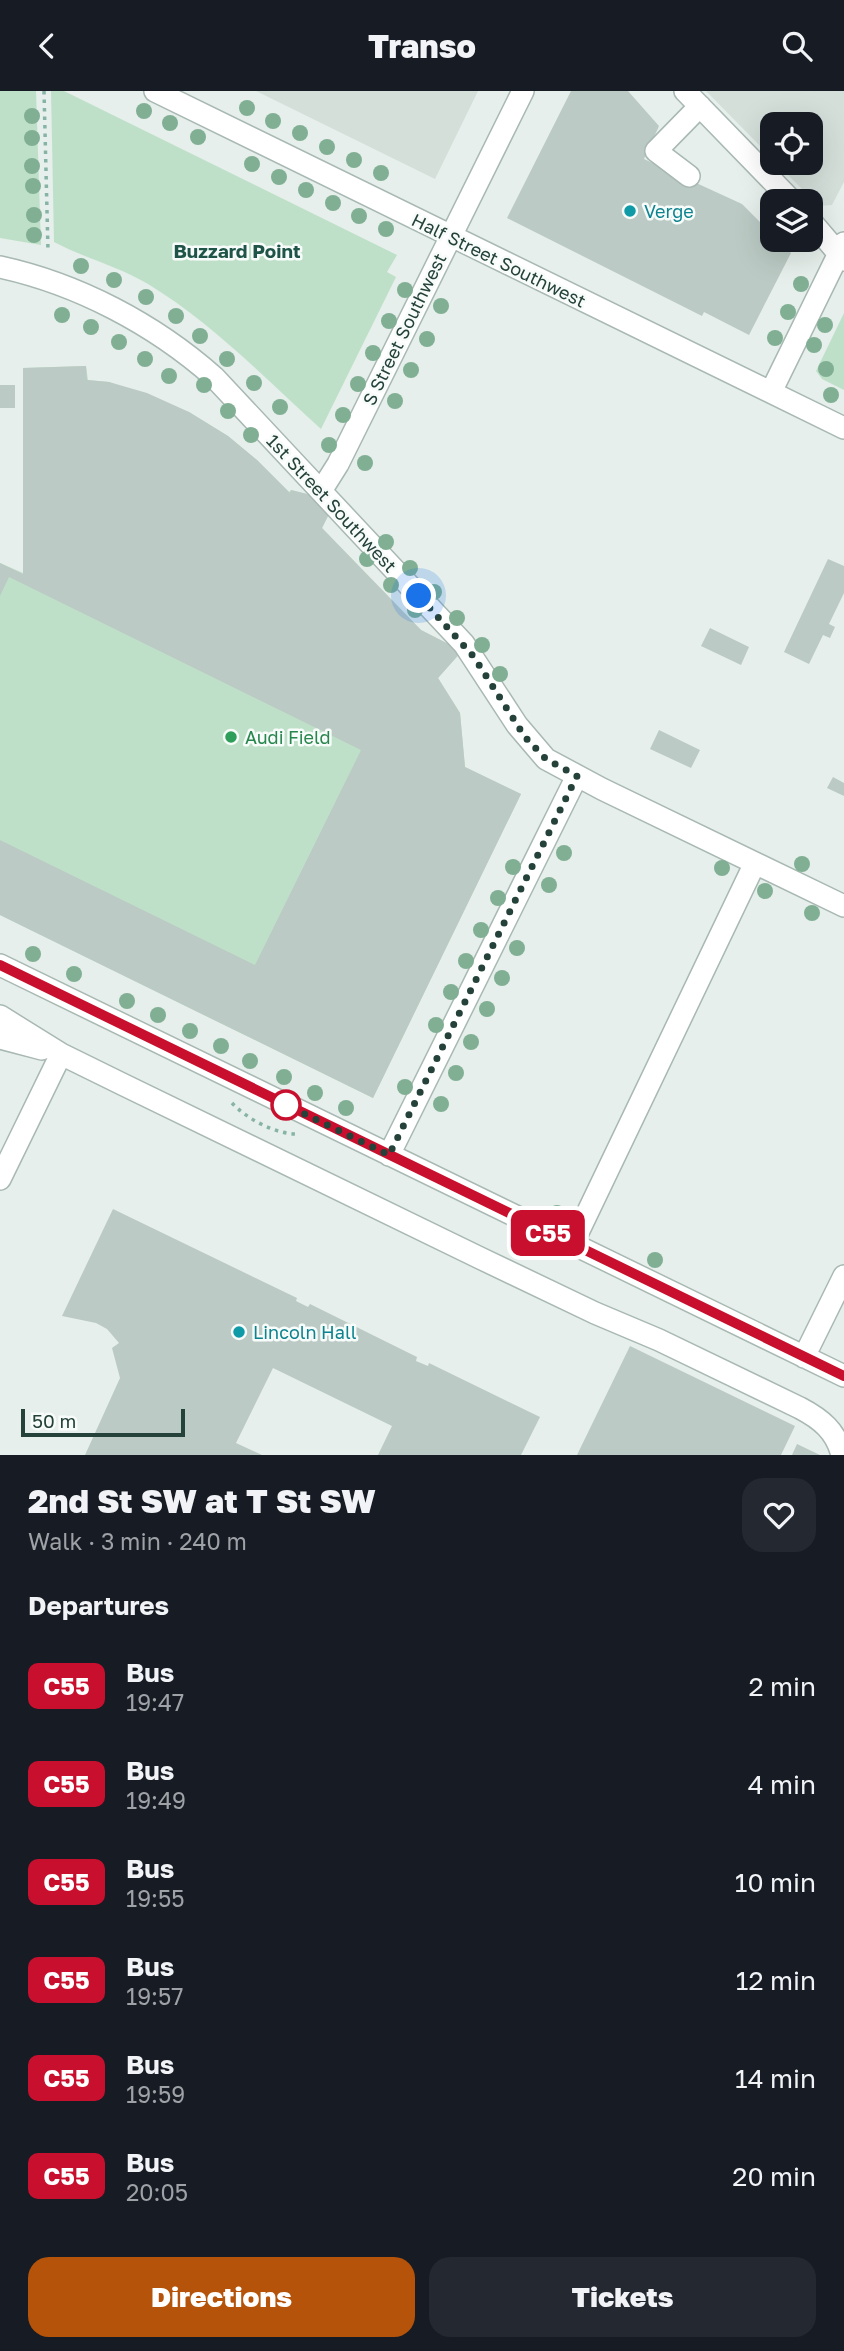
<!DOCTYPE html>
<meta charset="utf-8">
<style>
:root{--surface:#171b24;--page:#242831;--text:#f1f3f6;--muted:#9ea1a6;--accent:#b45309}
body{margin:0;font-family:"Golos Text",sans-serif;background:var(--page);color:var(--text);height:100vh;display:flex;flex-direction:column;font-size:26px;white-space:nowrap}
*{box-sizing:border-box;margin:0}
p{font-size:23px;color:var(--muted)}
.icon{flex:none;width:38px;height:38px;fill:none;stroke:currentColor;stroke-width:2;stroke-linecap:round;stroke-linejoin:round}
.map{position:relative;height:1364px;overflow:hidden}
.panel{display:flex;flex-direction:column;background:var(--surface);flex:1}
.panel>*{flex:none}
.badge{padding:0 14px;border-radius:10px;font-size:24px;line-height:46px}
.fabs{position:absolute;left:760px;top:21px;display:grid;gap:14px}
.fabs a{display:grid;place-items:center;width:63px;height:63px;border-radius:14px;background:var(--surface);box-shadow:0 7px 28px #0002;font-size:35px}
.scale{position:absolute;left:21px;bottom:18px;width:164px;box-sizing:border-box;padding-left:7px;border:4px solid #24423a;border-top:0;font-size:19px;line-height:24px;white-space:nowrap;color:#24423a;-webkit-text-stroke:5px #f7fbf9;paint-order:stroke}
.you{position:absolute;width:35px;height:35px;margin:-18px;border:5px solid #fff;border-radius:50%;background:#1a73e8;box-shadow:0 0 0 10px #1a73e833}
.map>.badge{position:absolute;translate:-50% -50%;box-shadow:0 0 0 4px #fff}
h2{padding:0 28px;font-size:26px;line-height:63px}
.round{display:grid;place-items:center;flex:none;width:74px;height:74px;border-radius:21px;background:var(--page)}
.summary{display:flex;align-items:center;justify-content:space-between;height:119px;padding:0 28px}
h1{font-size:33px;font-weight:800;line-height:52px}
.action{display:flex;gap:14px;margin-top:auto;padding:14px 28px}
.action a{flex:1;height:80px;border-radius:21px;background:var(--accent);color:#fff;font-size:28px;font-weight:800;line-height:80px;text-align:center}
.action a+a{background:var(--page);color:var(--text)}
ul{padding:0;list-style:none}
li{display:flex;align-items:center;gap:21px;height:98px;padding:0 28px}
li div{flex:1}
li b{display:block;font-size:26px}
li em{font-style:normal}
li .badge{min-width:77px;font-weight:700;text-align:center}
header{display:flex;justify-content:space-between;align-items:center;height:91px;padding:0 28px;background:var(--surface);font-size:32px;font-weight:800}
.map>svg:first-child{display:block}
.built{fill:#d4dfda}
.green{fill:#bfe0c8}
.building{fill:#bbcac4}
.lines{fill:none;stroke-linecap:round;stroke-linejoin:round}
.minor-casing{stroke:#a8b8b2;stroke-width:24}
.path{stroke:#86b3a5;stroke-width:3.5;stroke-dasharray:3.5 5;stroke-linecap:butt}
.minor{stroke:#fff;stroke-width:21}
.tree{fill:#80af93}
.line-casing{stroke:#fff;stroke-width:16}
.line{stroke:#c8102e;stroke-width:10}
.walk{stroke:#24423a;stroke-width:7;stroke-dasharray:0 12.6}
.culture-dot{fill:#0f9aa8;stroke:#f7fbf9;stroke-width:2.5}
.leisure-dot{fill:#2e9e5b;stroke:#f7fbf9;stroke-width:2.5}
.stop-dot{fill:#fff;stroke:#c8102e;stroke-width:3.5}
.labels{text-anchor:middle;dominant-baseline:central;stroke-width:5;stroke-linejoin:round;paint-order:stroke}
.culture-label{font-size:18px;fill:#0d838f;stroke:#f7fbf9;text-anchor:start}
.street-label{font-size:18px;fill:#24423a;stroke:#f7fbf9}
.leisure-label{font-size:18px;fill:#27864d;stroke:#f7fbf9;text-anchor:start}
.neighbourhood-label{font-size:19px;font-weight:bold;fill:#1f5548;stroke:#f7fbf9}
</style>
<header><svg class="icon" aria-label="back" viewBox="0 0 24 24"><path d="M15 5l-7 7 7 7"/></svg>Transo<svg class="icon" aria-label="search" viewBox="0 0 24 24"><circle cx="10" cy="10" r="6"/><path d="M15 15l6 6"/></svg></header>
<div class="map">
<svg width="844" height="1364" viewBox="0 0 844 1364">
<rect width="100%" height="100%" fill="#e6efeb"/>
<!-- built -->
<path class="built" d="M256,0H478L435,88Z
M706,0H844V91L832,114L819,115L776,72H810V33H772V67Z"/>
<!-- green -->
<path class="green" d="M0,0H36L41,154L0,147Z
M51,0H64L397,164L387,181L396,186L321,338C266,288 212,232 148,193C118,175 84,167 54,151Z
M844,222V299L822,288L816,280Z
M86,275L88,289L109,291L189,321L228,345L257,369L289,401L291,399L307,403L332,417L322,437L421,539L462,560L438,587L460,622L465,676L521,703L373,1007L0,824V472L23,482V277Z"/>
<!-- building -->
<path class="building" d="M571,0H628L659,35L644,68L742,113L772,143V149H777L791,162L749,244L704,221L702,225L507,127Z
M86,275L87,289L109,291L147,302L189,321L228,345L257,369L290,402L291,399L307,403L332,417L322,437L421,539L462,560L438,587L460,622L465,676L521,703L373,1007L0,824V749L255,874L361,659L9,486L0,505V472L23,483V277Z
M0,294H15V317H0Z
M828,468L844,475V502L829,533L835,536L830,547L823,544L809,573L784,561Z
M710,537L749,556L741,574L701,555Z
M659,639L700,659L691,677L650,658Z
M833,686L844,692V705L827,697Z
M113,1118L297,1207L296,1210L308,1216L310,1213L417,1266L416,1270L428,1275L429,1272L540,1326L521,1364H378L392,1335L273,1277L236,1352L262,1364H85L120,1287L112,1257L119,1252L107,1238L96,1232L62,1225Z
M630,1255L795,1335L781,1364H577Z
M797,1353L820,1364H792Z"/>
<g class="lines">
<!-- minor casing -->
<g class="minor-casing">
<path id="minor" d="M155,0L844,337
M685,0L792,110
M689,85L656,60L700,15
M810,129L844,169
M0,176C78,193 154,233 214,286L464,553L517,634L546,668L602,698L844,815
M771,301L844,152
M321,400L338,373L523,0
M0,874L844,1285
M0,925L61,963L122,993L480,1167L595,1222L659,1249L800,1317C821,1328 836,1340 842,1364
M0,947L42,958
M389,1064L577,685
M0,1088L61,963
M572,1154L755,772
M804,1266L844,1185"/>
</g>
<!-- path -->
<path class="path" d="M44,0L48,160
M232,1012C247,1028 275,1043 297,1043"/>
<!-- minor -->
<use href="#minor" class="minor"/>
</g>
<!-- trees -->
<g class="tree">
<circle cx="247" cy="17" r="8"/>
<circle cx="144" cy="20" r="8"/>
<circle cx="32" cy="25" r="8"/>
<circle cx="273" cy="30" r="8"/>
<circle cx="170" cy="32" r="8"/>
<circle cx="300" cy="42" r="8"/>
<circle cx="198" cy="46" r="8"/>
<circle cx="32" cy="47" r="8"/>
<circle cx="327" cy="56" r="8"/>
<circle cx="354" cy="69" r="8"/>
<circle cx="252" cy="73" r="8"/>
<circle cx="32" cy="75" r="8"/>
<circle cx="381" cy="82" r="8"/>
<circle cx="279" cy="86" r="8"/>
<circle cx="33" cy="95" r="8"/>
<circle cx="306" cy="99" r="8"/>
<circle cx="333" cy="112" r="8"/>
<circle cx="34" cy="124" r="8"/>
<circle cx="359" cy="125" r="8"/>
<circle cx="386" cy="138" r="8"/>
<circle cx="34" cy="144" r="8"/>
<circle cx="81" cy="175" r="8"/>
<circle cx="114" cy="189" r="8"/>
<circle cx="801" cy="193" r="8"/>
<circle cx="405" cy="199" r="8"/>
<circle cx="146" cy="206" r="8"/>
<circle cx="441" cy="215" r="8"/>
<circle cx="788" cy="221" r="8"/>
<circle cx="62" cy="224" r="8"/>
<circle cx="176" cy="225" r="8"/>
<circle cx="389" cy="230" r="8"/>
<circle cx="825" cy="234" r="8"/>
<circle cx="91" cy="236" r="8"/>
<circle cx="200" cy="245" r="8"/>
<circle cx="775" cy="247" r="8"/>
<circle cx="427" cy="248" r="8"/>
<circle cx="119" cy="251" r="8"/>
<circle cx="814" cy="254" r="8"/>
<circle cx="373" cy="262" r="8"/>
<circle cx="145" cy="268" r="8"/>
<circle cx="227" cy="268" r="8"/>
<circle cx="826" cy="278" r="8"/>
<circle cx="411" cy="279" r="8"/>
<circle cx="169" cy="285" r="8"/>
<circle cx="254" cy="292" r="8"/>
<circle cx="358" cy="293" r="8"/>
<circle cx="204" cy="294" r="8"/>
<circle cx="831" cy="304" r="8"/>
<circle cx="395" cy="310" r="8"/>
<circle cx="280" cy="316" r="8"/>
<circle cx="228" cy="320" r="8"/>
<circle cx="343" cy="324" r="8"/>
<circle cx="251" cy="344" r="8"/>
<circle cx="329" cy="354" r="8"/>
<circle cx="365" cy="372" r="8"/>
<circle cx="386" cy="451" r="8"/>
<circle cx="367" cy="468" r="8"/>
<circle cx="410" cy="477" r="8"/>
<circle cx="391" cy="494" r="8"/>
<circle cx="434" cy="501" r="8"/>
<circle cx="415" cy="519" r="8"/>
<circle cx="457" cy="527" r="8"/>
<circle cx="482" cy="554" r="8"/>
<circle cx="500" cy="583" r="8"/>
<circle cx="564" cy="762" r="8"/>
<circle cx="802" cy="773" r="8"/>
<circle cx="513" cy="776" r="8"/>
<circle cx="722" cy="777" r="8"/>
<circle cx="549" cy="794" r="8"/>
<circle cx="765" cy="800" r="8"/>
<circle cx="498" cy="807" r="8"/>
<circle cx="812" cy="822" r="8"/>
<circle cx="481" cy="839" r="8"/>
<circle cx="517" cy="857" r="8"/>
<circle cx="33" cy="863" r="8"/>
<circle cx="466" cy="870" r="8"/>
<circle cx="74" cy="883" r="8"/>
<circle cx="502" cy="887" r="8"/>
<circle cx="451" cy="901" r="8"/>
<circle cx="127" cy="910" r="8"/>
<circle cx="487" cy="918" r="8"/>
<circle cx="158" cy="924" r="8"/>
<circle cx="436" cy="934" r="8"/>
<circle cx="190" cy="940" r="8"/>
<circle cx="471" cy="951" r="8"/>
<circle cx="221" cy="955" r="8"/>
<circle cx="250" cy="970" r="8"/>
<circle cx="456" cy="982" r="8"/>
<circle cx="284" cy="986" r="8"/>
<circle cx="405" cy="996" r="8"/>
<circle cx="315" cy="1002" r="8"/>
<circle cx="441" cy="1013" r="8"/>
<circle cx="346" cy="1017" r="8"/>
<circle cx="557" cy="1122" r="8"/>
<circle cx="655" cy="1169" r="8"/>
</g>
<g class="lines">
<!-- line casing -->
<g class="line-casing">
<path id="line" d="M0,874L844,1285"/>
</g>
<!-- line -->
<use href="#line" class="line"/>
<!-- walk -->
<path class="walk" d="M286,1014L284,1013L389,1064L577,685L546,668L525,646L474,566L419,505"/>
</g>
<!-- markers -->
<g class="culture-dot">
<circle cx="630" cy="120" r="7"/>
<circle cx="239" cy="1241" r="7"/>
</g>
<circle class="leisure-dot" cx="231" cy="646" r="7"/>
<circle class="stop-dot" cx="286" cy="1014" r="14"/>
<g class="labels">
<!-- culture labels -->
<g class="culture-label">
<text x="644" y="120">Verge</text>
<text x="253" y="1241">Lincoln Hall</text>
</g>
<!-- street labels -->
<g class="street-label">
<text transform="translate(499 169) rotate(26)">Half Street Southwest</text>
<text transform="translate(404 238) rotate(-64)">S Street Southwest</text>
<text transform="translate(332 412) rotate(47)">1st Street Southwest</text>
</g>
<!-- leisure labels -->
<g class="leisure-label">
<text x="245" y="646">Audi Field</text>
</g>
<!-- neighbourhood labels -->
<g class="neighbourhood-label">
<text x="237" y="159">Buzzard Point</text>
</g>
</g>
</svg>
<div class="fabs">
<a><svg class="icon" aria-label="locate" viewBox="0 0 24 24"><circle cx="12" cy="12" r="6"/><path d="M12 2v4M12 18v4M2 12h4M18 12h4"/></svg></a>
<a><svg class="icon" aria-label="layers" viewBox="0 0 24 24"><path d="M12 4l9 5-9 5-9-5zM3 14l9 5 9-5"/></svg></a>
</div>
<div class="scale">50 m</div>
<div class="you" style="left:419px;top:505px"></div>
<b class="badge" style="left:548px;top:1142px;background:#c8102e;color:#fff">C55</b>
</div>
<section class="panel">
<div class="summary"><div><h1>2nd St SW at T St SW</h1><p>Walk · 3 min · 240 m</p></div><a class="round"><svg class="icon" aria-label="heart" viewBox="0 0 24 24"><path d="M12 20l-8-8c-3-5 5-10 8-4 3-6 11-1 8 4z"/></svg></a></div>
<h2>Departures</h2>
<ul>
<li><span class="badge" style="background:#c8102e;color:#fff">C55</span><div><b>Bus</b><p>19:47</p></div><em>2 min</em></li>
<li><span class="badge" style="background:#c8102e;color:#fff">C55</span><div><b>Bus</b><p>19:49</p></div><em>4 min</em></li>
<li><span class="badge" style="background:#c8102e;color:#fff">C55</span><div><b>Bus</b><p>19:55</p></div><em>10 min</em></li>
<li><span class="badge" style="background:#c8102e;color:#fff">C55</span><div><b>Bus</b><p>19:57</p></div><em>12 min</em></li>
<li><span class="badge" style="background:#c8102e;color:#fff">C55</span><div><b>Bus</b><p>19:59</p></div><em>14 min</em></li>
<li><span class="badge" style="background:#c8102e;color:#fff">C55</span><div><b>Bus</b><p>20:05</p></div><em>20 min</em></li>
</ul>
<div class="action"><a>Directions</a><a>Tickets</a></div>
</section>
